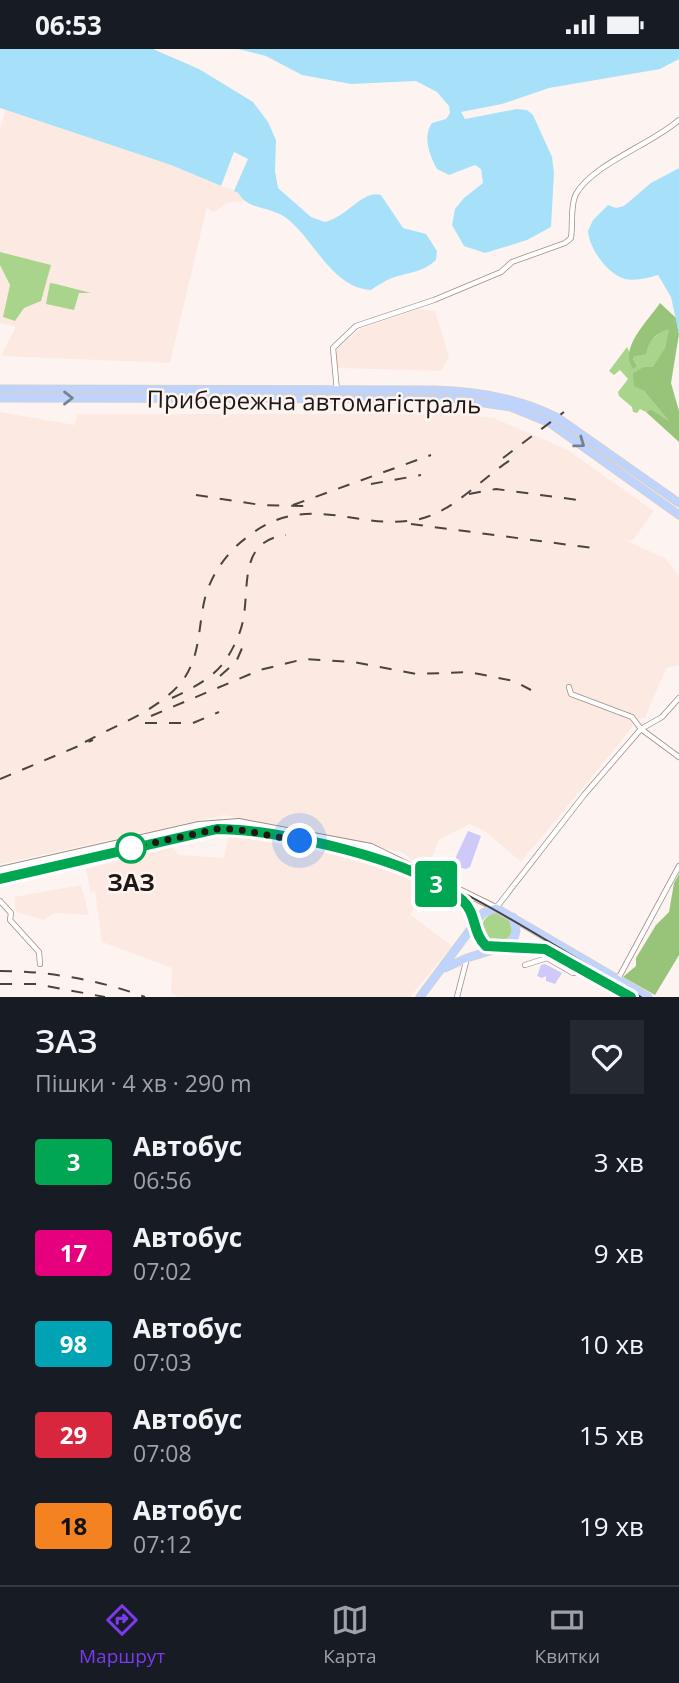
<!DOCTYPE html>
<html lang="uk">
<meta charset="utf-8">
<style>
:root{--surface:#171b24;--page:#242831;--text:#f1f3f6;--muted:#9ea1a6;--line:#363941;--accent:#7c3aed}
body{margin:0;font-family:"Open Sans",sans-serif;background:var(--page);color:var(--text);height:100vh;display:flex;flex-direction:column;font-size:26px;white-space:nowrap}
*{box-sizing:border-box;margin:0}
p{font-size:23px;color:var(--muted)}
.icon{flex:none;width:38px;height:38px;fill:none;stroke:currentColor;stroke-width:2;stroke-linecap:round;stroke-linejoin:round}
.map{position:relative;height:948px;overflow:hidden}
.panel{display:flex;flex-direction:column;background:var(--surface);flex:1}
.panel>*{flex:none}
.badge{padding:0 14px;border-radius:5px;font-size:24px;line-height:46px}
.you{position:absolute;width:35px;height:35px;margin:-18px;border:5px solid #fff;border-radius:50%;background:#1a73e8;box-shadow:0 0 0 10px #1a73e833}
.map>.badge{position:absolute;translate:-50% -50%;box-shadow:0 0 0 4px #fff}
.round{display:grid;place-items:center;flex:none;width:74px;height:74px;border-radius:0px;background:var(--page)}
.head{display:flex;align-items:center;justify-content:space-between;height:119px;padding:0 35px}
h1{font-size:33px;font-weight:600;line-height:52px}
ul{padding:0;list-style:none}
li{display:flex;align-items:center;gap:21px;height:91px;padding:0 35px}
li div{flex:1}
li b{display:block;font-size:26px}
li em{font-style:normal}
li .badge{min-width:77px;font-weight:700;text-align:center}
.status{display:flex;justify-content:space-between;align-items:center;height:49px;padding:0 35px;background:var(--surface);direction:ltr}
.status svg{height:19px;fill:currentColor}
.tab-bar{display:flex;justify-content:space-around;align-items:center;height:98px;border-top:2px solid var(--line);background:var(--surface);font-size:19px;color:var(--muted)}
.tab-bar a{display:grid;justify-items:center;gap:4px}
.tab-bar .on{color:var(--accent)}
.map>svg:first-child{display:block}
.built{fill:#fceae2}
.green{fill:#a8d58b}
.forest{fill:#97c479}
.water{fill:#a7e1f9}
.pier{fill:#fdf4f1}
.building{fill:#cfc9f9}
.lines{fill:none;stroke-linecap:round;stroke-linejoin:round}
.street-casing{stroke:#a08c84;stroke-width:6}
.secondary-casing{stroke:#a08c84;stroke-width:8}
.primary-casing{stroke:#d2d1d0;stroke-width:9}
.street{stroke:#fff;stroke-width:4.5}
.secondary{stroke:#fff;stroke-width:6}
.primary{stroke:#bed4fe;stroke-width:7}
.tram{stroke:#4a4340;stroke-width:2}
.rail{stroke:#4a4340;stroke-width:2;stroke-dasharray:12 12;stroke-linecap:butt}
.oneway{stroke:#767f95}
.line-casing{stroke:#fff;stroke-width:16}
.line{stroke:#00a651;stroke-width:10}
.walk{stroke:#1e1714;stroke-width:7;stroke-dasharray:0 12.6}
.stop-dot{fill:#fff;stroke:#00a651;stroke-width:3.5}
.labels{text-anchor:middle;dominant-baseline:central;stroke-width:5;stroke-linejoin:round;paint-order:stroke}
.street-label{font-size:24px;fill:#1e1714;stroke:#fdf4f1}
.stop-label{font-size:24px;font-weight:bold;fill:#1e1714;stroke:#fdf4f1}
</style>
<div class="status"><b>06:53</b><svg viewBox="0 0 49 12"><path d="M0 12V9h3v3zM5 12V6h3v6zM10 12V3h3v9zM15 12V0h3v12zM26 1h20v11H26zM47 4h2v5h-2z"/></svg></div>
<div class="map">
<svg width="679" height="948" viewBox="0 0 679 948">
<rect width="100%" height="100%" fill="#fdf4f1"/>
<!-- built -->
<path class="built" d="M5,61L171,116L241,146L244,152L227,154L213,164L207,158L170,314L1,307L16,278L0,274V81Z
M419,260L435,262L449,307L441,322L337,319L335,305L337,300L360,280Z
M0,363L75,376L77,365H456L494,369L568,401L654,462L633,491L627,492L665,509L679,527V616L666,619L645,669L632,673L633,677L610,706L521,813L485,782L470,775L439,791L429,817L412,811L402,803L224,766L0,815Z
M229,786L361,810L425,834L411,866L452,897L410,948H178L171,944L172,919L102,893L95,842L91,843L86,820L173,798L179,806L224,809Z
M81,836L89,866L55,864L44,871L16,863L14,848Z"/>
<!-- green -->
<path class="green" d="M0,203L51,216L41,252L24,259L15,272L3,268L10,236L0,216Z
M50,234L56,235L91,244H79L74,261L46,255Z
M670,279L665,299L643,341L670,373L651,360L646,363L640,360L637,364L633,363L632,358L619,347L618,343L628,330L620,321L614,326L609,322L627,298L630,304V315L637,317L633,310L635,307L660,283Z
M482 879a15 15 0 1 1 30 0a15 15 0 1 1-30 0Z"/>
<!-- forest -->
<path class="forest" d="M660,254L676,269L679,285L671,334L679,362V393L646,363L651,360L669,372L643,341L634,337L633,324L644,318H653L665,299L669,280C657,283 648,292 646,305L635,307L633,310L637,317L633,320C618,299 649,271 660,254Z
M679,825V906L655,946L623,928L636,917V909L656,876L669,863L674,834Z"/>
<!-- water -->
<path class="water" d="M0,0H153L199,20L253,53L268,73L276,91L275,122L278,139L311,168L325,173C349,167 362,141 381,146L403,179L426,185L437,202L436,211C424,223 406,224 392,229C384,232 377,237 371,241C331,239 313,188 285,168C273,160 254,159 245,152C242,150 240,146 238,144L171,116L0,59Z
M238,0H679V10L660,20L549,39L502,55L461,63L465,70L517,60L527,61L533,66L552,108L554,124L551,178L527,191L485,204L464,197L452,176L455,160L464,149L483,134L481,120L475,116L449,126L437,120C430,107 422,88 432,74L446,70L450,64L449,57L437,43L416,32L351,35L302,26L266,7Z
M679,119V285L671,248L658,226C649,229 635,232 625,230C607,225 589,199 588,182L593,171L608,156L616,159L624,157L651,134Z"/>
<!-- pier -->
<path class="pier" d="M234,103L248,110L234,142L221,137Z"/>
<!-- building -->
<path class="building" d="M468,782L481,787L470,818L466,820L458,818L454,812Z
M545,915L562,924L555,935L546,932V927L542,929L537,927L541,916Z"/>
<g class="lines">
<!-- street casing -->
<g class="street-casing">
<path id="street" d="M337,342L333,299L356,277L434,251L501,223L512,213L565,194L571,189C573,177 570,156 576,145C593,115 652,95 679,71
M569,638L571,645L632,668L641,680L679,708
M0,852L11,864L10,871L39,903L40,915
M496,859L584,746L641,680L662,668L679,649
M525,916L547,909L573,924L584,922
M618,930L679,817
M457,948L467,909"/>
</g>
<!-- secondary casing -->
<g class="secondary-casing">
<path id="secondary" d="M0,821L199,776L239,773L371,798L496,859
M0,830L200,784L235,780L368,805L400,818L460,849L470,858L475,877"/>
</g>
<!-- primary casing -->
<g class="primary-casing">
<path id="primary" d="M0,340L435,341C479,342 519,349 558,369L679,454
M0,349L457,350L511,358L550,374L679,466
M475,877L480,891L486,897L545,900L631,948
M445,919L467,909L502,898L514,889L516,882L513,868
M420,948L479,869L483,864L496,859L648,948"/>
</g>
<!-- street -->
<use href="#street" class="street"/>
<!-- secondary -->
<use href="#secondary" class="secondary"/>
<!-- primary -->
<use href="#primary" class="primary"/>
<!-- tram -->
<path class="tram" d="M0,825L206,778L234,776L251,779C289,786 341,791 377,805C471,840 555,898 641,948"/>
<!-- rail -->
<path class="rail" d="M503,409L564,363
M371,435L421,426
M469,445L496,440L586,452
M196,446L261,456L304,457
M293,456L431,406
M411,475L593,499
M220,627L236,613L243,597
M172,649C191,640 213,629 225,612C233,600 240,586 243,572C250,537 238,492 286,486
M151,667L260,621L304,610L353,613L416,625L469,623L514,632L531,641
M145,674H193L219,663
M85,693C118,675 160,661 183,631C201,606 198,577 205,549C211,526 227,503 246,489C308,439 357,484 420,470C457,461 485,425 517,407
M0,730L93,691
M0,922C48,922 100,931 145,948
M0,935H36L105,948"/>
</g>
<!-- one-way arrows -->
<defs><path id="oneway-chevron" d="M-2-3.5L2.5 0L-2 3.5" fill="none" stroke-width="1.6" stroke-linecap="round" stroke-linejoin="round" transform="scale(1.75)"/></defs>
<g class="oneway">
<use href="#oneway-chevron" transform="translate(68 349)"/>
<use href="#oneway-chevron" transform="translate(580 394) rotate(36)"/>
</g>
<g class="lines">
<!-- line casing -->
<g class="line-casing">
<path id="line" d="M0,830L217,780C278,780 417,811 462,851C477,864 472,884 486,897L545,900L631,948"/>
</g>
<!-- line -->
<use href="#line" class="line"/>
<!-- walk -->
<path class="walk" d="M131,799L217,780H235L300,792"/>
</g>
<!-- markers -->
<circle class="stop-dot" cx="131" cy="799" r="14"/>
<g class="labels">
<!-- street labels -->
<g class="street-label">
<text transform="translate(314 352) rotate(1)">Прибережна автомагістраль</text>
</g>
<!-- stop labels -->
<g class="stop-label">
<text x="131" y="832">ЗАЗ</text>
</g>
</g>
</svg>
<div class="you" style="left:300px;top:792px"></div>
<b class="badge" style="left:436px;top:835px;background:#00a651;color:#fff">3</b>
</div>
<section class="panel">
<div class="head"><div><h1>ЗАЗ</h1><p>Пішки · 4 хв · 290 m</p></div><a class="round"><svg class="icon" aria-label="heart" viewBox="0 0 24 24"><path d="M12 20l-8-8c-3-5 5-10 8-4 3-6 11-1 8 4z"/></svg></a></div>
<ul>
<li><span class="badge" style="background:#00a651;color:#fff">3</span><div><b>Автобус</b><p>06:56</p></div><em>3 хв</em></li>
<li><span class="badge" style="background:#e6007e;color:#fff">17</span><div><b>Автобус</b><p>07:02</p></div><em>9 хв</em></li>
<li><span class="badge" style="background:#00a3b4;color:#fff">98</span><div><b>Автобус</b><p>07:03</p></div><em>10 хв</em></li>
<li><span class="badge" style="background:#d7263d;color:#fff">29</span><div><b>Автобус</b><p>07:08</p></div><em>15 хв</em></li>
<li><span class="badge" style="background:#f58220;color:#111">18</span><div><b>Автобус</b><p>07:12</p></div><em>19 хв</em></li>
</ul>
</section>
<nav class="tab-bar">
<a class="on"><svg class="icon" aria-label="directions" viewBox="0 0 24 24"><path d="M12 3l9 9-9 9-9-9zM9 14v-3h6M13 9l2 2-2 2"/></svg>Маршрут</a>
<a><svg class="icon" aria-label="map" viewBox="0 0 24 24"><path d="M3 6l6-2 6 2 6-2v14l-6 2-6-2-6 2zM9 4v14M15 6v14"/></svg>Карта</a>
<a><svg class="icon" aria-label="tickets" viewBox="0 0 24 24"><path d="M3 7h18v10H3zM15 7v10"/></svg>Квитки</a>
</nav>
